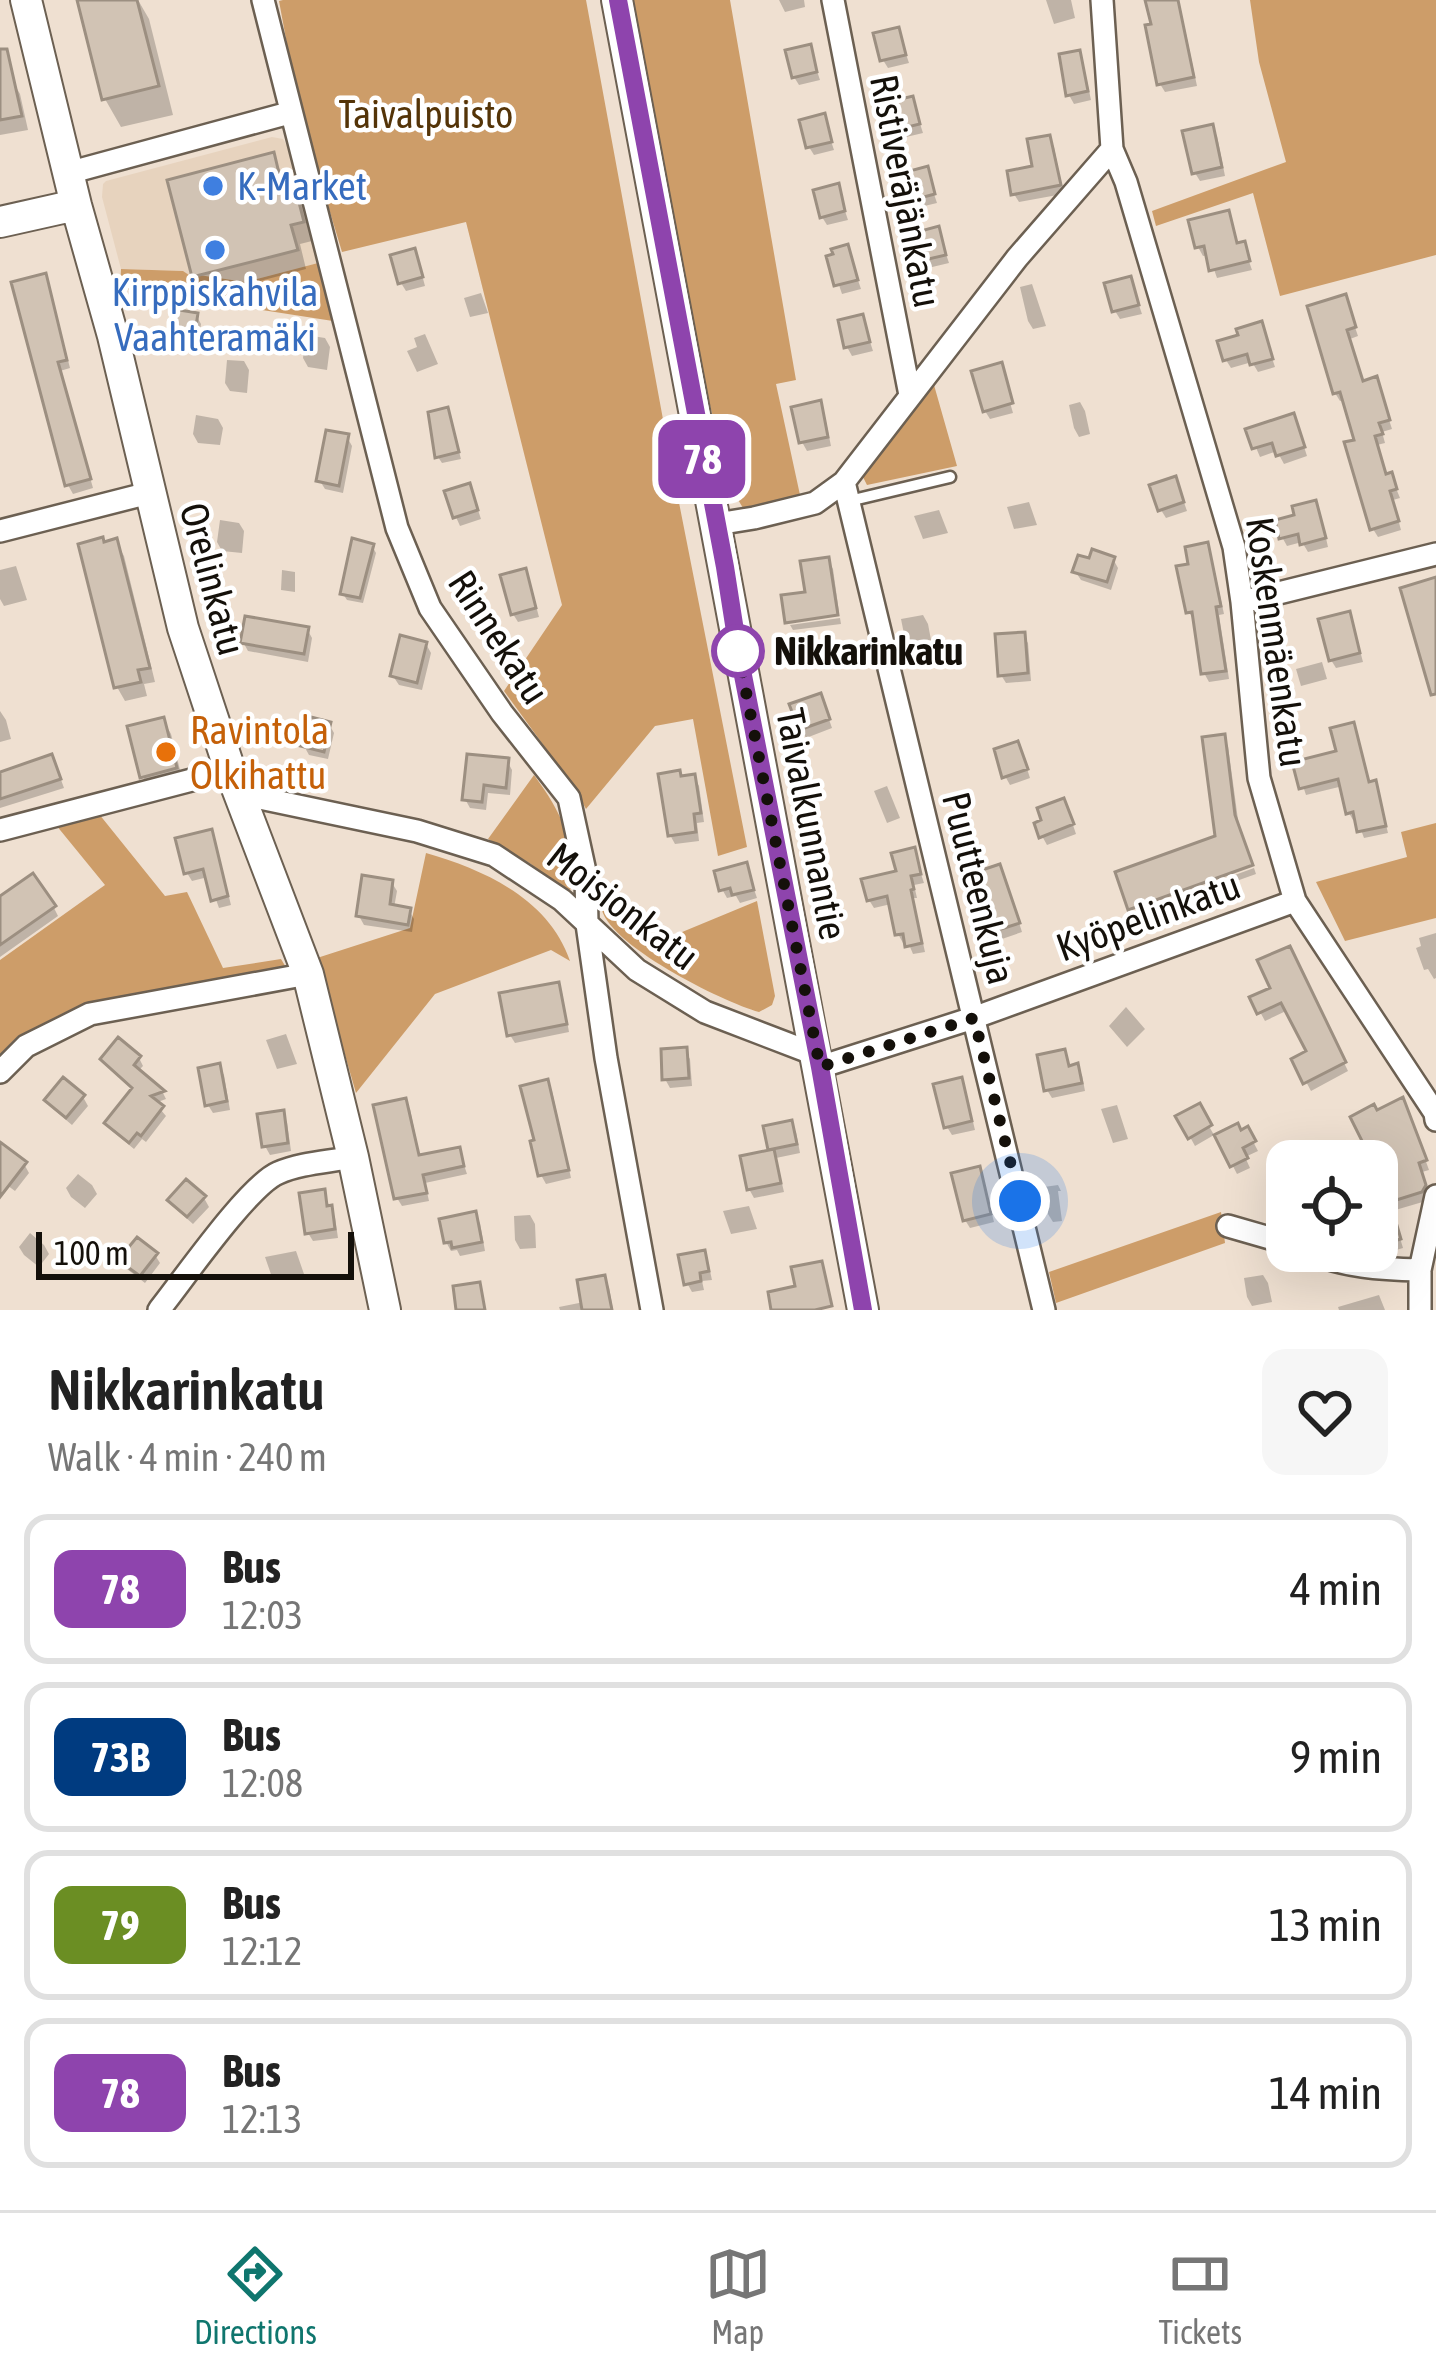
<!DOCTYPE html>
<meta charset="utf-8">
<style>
:root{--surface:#fff;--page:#f6f6f6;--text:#222;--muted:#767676;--line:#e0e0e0;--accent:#0f766e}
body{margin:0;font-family:"Asap Condensed",sans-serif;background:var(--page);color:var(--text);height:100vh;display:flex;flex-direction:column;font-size:45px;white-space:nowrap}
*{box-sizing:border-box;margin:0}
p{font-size:39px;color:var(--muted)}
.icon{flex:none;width:66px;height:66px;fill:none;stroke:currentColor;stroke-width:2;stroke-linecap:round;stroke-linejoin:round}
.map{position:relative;height:1310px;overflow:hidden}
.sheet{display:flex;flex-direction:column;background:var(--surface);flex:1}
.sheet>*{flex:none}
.badge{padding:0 24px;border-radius:18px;font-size:42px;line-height:78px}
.tools{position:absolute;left:1266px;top:1140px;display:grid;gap:24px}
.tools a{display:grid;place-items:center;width:132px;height:132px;border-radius:24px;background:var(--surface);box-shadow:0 12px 48px #0002;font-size:60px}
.scale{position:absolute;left:36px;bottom:30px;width:318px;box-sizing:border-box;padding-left:12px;border:6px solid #14100a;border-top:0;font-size:33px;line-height:42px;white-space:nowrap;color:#14100a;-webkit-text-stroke:9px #fff;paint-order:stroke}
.you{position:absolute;width:60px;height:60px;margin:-30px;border:9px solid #fff;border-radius:50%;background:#1a73e8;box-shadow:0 0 0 18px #1a73e833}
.map>.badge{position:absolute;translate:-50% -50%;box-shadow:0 0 0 6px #fff}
.round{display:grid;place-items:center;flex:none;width:126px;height:126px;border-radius:24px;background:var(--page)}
.head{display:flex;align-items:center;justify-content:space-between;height:204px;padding:0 48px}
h1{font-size:57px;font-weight:600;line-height:90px}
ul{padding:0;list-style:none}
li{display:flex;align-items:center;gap:36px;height:150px;margin:0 24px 18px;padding:0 24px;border:6px solid var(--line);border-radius:24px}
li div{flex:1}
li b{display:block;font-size:45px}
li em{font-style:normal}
li .badge{min-width:132px;font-weight:700;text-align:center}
.tabs{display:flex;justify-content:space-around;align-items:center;height:168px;border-top:3px solid var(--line);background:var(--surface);font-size:33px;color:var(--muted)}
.tabs a{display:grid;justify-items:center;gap:6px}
.tabs .active{color:var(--accent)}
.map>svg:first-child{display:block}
.built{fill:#e7d3be}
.forest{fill:#cd9d69}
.shadow{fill:#0003}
.building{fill:#d1c3b4;stroke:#9c8f81;stroke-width:3}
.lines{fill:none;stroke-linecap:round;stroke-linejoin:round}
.lane-casing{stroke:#6c6052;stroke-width:15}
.street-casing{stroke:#6c6052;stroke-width:26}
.secondary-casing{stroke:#6c6052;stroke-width:34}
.lane{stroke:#fff;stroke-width:10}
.street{stroke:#fff;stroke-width:21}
.secondary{stroke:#fff;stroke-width:30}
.line-casing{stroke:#fff;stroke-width:27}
.line{stroke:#8e44ad;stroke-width:18}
.walk{stroke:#14100a;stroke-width:12;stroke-dasharray:0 21.6}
.shop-dot{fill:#3f7fe0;stroke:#fff;stroke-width:4.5}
.stop-dot{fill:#fff;stroke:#8e44ad;stroke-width:6}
.food-dot{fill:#e8710a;stroke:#fff;stroke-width:4.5}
.labels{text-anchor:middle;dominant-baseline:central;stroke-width:9;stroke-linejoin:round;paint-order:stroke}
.park-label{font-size:39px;fill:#543408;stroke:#fff}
.shop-label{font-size:39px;fill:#366cbe;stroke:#fff;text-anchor:start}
.street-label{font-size:39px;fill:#14100a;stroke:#fff}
.stop-label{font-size:39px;font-weight:bold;fill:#14100a;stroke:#fff;text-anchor:start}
.food-label{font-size:39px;fill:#c56008;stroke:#fff;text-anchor:start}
</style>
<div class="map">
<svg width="1436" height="1310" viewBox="0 0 1436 1310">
<rect width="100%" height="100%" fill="#efe0d1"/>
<!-- built -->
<path class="built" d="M272,137L283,139L289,149L318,263L245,282L199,275L192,277L182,271L121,269L102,197L103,184L106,181Z"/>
<!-- forest -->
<path class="forest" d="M283,0H586L669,452L747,847L718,856L693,719L655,726L586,809L574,787L504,691L562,605L466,222L342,252L299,109L279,1Z
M631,0H730L796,380L776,384L800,495L751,508H743L731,488L695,346Z
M1250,0H1436V255L1280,296L1253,193L1156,226L1152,211L1286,162L1259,62Z
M318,263L333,321L120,288L121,269L183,271L192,277L199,275L245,282Z
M934,385L957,466L867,485L862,475L864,471Z
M534,775C564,816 568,832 577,881L570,890L561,888L531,864L488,839Z
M99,814L165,896L187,892L223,968L281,959L287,969L85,1005L18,1036L0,1054V960L105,885L56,825Z
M1436,823V918L1345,941L1316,882L1407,857L1401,832Z
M426,853C485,870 549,899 570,961L551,950L435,994L356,1093L317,958L410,928Z
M757,901L775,996L772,1005L759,1012C723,1002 605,944 601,906L658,942Z
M1221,1212L1225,1243L1056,1303L1049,1272Z"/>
<!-- shadow -->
<path class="shadow" d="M94,0H138L149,19L173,115L121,127L105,99Z
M779,0H804L805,7L785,12Z
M1046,0H1071L1075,18L1054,24Z
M1148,0H1173L1185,29L1197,86L1165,92L1160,84L1154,26Z
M898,30L909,63L888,68L883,60Z
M809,47L820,80L799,85L794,77Z
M1078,54L1083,62L1091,100L1074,104L1069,95Z
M12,80L20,94L28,130L0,135V82Z
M912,99L923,133L902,138L897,129Z
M823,117L834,150L814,155L809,147Z
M1212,127L1217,136L1225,176L1200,181L1195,173Z
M1049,138L1054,147L1063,194L1019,202L1014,194L1036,169Z
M272,156L283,175L286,188L292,186L303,205L312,241L300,244L306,269L205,295L194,276Z
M926,170L937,203L916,208L912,200Z
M837,187L848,220L827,225L822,217Z
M1227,214L1238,246L1243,244L1252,270L1217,278L1209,255L1203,256L1198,247Z
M938,230L949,263L928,268L923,260Z
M847,248L861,289L842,294L830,258Z
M418,260L425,286L406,291L401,283Z
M44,277L49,286L70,368L60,371L93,488L73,494L68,485Z
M1130,279L1142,314L1120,319L1115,311Z
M1032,284L1046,326L1033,329L1028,321L1020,287Z
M481,293L488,313L470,317L464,298Z
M1345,298L1358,336L1350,339L1363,384L1376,380L1392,429L1382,432L1385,443L1377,445L1386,477L1391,476L1400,498L1393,500L1401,530L1378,537L1373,529L1358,442L1345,400L1340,401L1335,393Z
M196,315L201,324L197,354L176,351L171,342Z
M862,317L873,351L852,356L847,347Z
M1261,325L1275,367L1258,372L1252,362L1231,368L1226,360L1241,337Z
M425,334L438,364L417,372L407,351L417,347L414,338Z
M306,335L325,338L330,347L327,370L308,367L303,358Z
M227,360L244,361L249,370L247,393L230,391L225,383Z
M1001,371L1013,413L990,419L985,411Z
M1080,402L1085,411L1090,434L1079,437L1074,428L1069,405Z
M819,404L824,412L831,446L807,451L802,442Z
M196,415L218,419L223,428L220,445L198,443L193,434Z
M450,417L461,459L442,463L438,457Z
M1297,425L1307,456L1284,464L1277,451L1260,457L1249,431Z
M347,437L352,446L343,493L325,489L320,481Z
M1179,488L1187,511L1166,518L1161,510Z
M473,495L481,519L460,526L456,517Z
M1029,502L1037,525L1014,529L1007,507Z
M1315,504L1320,512L1328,547L1308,552L1302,542L1287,546L1282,537L1298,517Z
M939,510L948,533L923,539L914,516Z
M220,520L239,523L244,531L242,553L222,551L217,542Z
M116,542L124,556L155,682L144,684L147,696L125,701L117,687L104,545Z
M1206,545L1211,554L1224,614L1219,615L1229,679L1209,682L1204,673L1194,621L1189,612L1192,566Z
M372,546L376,553L363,603L347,600L343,594Z
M1113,559L1118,568L1111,590L1081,580L1075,571Z
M828,560L833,569L839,612L788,619L808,594Z
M16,566L27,600L4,606L0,599V570Z
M282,570L295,572V592L281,590Z
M524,572L529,580L539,617L518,622L513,614Z
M923,615L928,624L931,640L909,643L904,634L901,619Z
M1348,615L1353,624L1363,662L1336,668L1331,660Z
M840,618L841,624L793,630L790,625Z
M307,629L312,638L308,662L248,651L243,642Z
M1023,635L1028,643L1031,681L1006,683L1001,675Z
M426,644L431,653L422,690L399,685L393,676Z
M1322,662L1327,679L1301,686L1296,669Z
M824,705L832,728L806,738L801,729Z
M0,711L6,720L11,739L0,742Z
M163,720L171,734L183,782L151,791L143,777Z
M329,724L334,733L328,759L309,755L304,746Z
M1223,738L1228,746L1239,827L1219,838Z
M1022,753L1030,778L1010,785L1005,776Z
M507,761L512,770L510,795L488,793L486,810L470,808L465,799Z
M1296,765L1369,785L1378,791L1388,833L1364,838L1357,819L1353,820L1349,813L1343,786L1306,795Z
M56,766L64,788L0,808V775Z
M694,777L699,786L704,822L697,823L699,841L675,844L670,835L681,779Z
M887,786L900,818L887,823L874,791Z
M1068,810L1076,834L1047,845L1042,836Z
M210,832L215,841L231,905L219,908L208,877L192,881L187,873Z
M913,850L924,883L914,885L917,898H913L925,952L913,954L908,942L903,943L898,934L891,904L874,908L869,900L899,873Z
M746,866L757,898L740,903L736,896L727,898L722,889Z
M1254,868L1256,874L1136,917L1133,912Z
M1004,876L1022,932L1002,939L996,928L991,929L986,921Z
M392,883L397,891L394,908L409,910L414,919L412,932L364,925L359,916Z
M0,900L54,908L58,916L0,957Z
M1436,933V978L1434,979L1428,969L1424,970L1416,948L1421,946L1419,938Z
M1293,958L1348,1071L1311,1091L1295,1061L1310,1053L1288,1010L1265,1021L1253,999L1274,989Z
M558,985L562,993L569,1032L515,1043L510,1035Z
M1126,1007L1145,1029L1127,1047L1109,1026Z
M286,1034L297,1064L277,1069L266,1040Z
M685,1051L690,1059L692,1086L670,1088L665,1079Z
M1064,1052L1070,1068L1077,1067L1082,1075L1085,1091L1052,1098L1047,1090Z
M139,1058L143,1066L137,1072L163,1093L166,1099L155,1103L166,1116L146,1142L142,1139L134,1149L112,1131L107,1124L135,1089L104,1059Z
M219,1067L224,1075L230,1110L213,1113L208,1105Z
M960,1080L965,1089L975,1130L952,1135L947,1127Z
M547,1082L552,1091L571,1178L546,1184L541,1175Z
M83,1097L88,1106L72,1125L53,1109L48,1101Z
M405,1101L410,1109L420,1158L459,1150L467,1174L425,1183L429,1201L402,1206L397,1198Z
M1117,1105L1128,1139L1113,1143L1101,1109Z
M1198,1107L1214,1135L1195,1146L1179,1117Z
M1407,1109L1429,1170L1422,1172L1429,1195L1426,1201L1392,1211L1403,1248L1386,1253L1377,1229L1376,1114Z
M282,1114L287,1122L291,1151L270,1155L265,1146Z
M791,1124L796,1132L800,1153L776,1158L784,1192L754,1198L749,1189L772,1152L770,1149Z
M1247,1130L1258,1151L1245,1157L1250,1168L1237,1174L1218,1137Z
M0,1159L24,1164L29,1173L15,1191L0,1180Z
M978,1169L983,1178L994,1222L970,1228L965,1220Z
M78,1174L92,1185L97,1194L85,1208L71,1197L66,1188Z
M1058,1185L1061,1191H1058L1062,1221L1053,1222L1048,1214L1044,1187Z
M323,1193L335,1217L338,1238L313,1241L308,1233Z
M204,1198L209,1207L193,1224L176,1209L171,1200Z
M749,1206L757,1229L731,1234L723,1211Z
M475,1215L480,1223L485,1251L460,1256L457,1250L451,1251L446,1242Z
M530,1215L535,1224L536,1248L520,1249L515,1240L514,1216Z
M30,1233L44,1245L49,1254L39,1267L24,1255L19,1247Z
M296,1251L304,1274L273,1280L265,1257Z
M703,1253L708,1262L712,1280L702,1281L704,1290L692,1292L687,1283Z
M155,1255L160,1263L145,1283L127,1269L122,1260Z
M1263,1275L1268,1283L1272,1302L1252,1306L1247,1297L1244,1278Z
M604,1278L609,1287L613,1310H560L559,1307L584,1302Z
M1379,1295L1385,1310H1339L1338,1307Z"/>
<!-- building -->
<path class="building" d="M77,0H137L159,86L102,100Z
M1145,0H1178L1194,77L1157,85L1145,25L1151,24Z
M899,27L906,55L880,61L873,33Z
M811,44L817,72L792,78L785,50Z
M0,49H7L22,116L0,120Z
M1080,50L1088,91L1066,96L1059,54Z
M913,96L920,124L895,130L888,102Z
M825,113L832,142L806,148L799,120Z
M1213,124L1222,167L1192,174L1182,131Z
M1050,135L1061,185L1011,195L1007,171L1032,166L1027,139Z
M274,152L282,186L294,183L304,222L291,225L298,250L192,277L167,180Z
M928,166L935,194L909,201L902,173Z
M839,183L845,211L820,218L813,190Z
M1229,210L1237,243L1245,241L1250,261L1209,271L1204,246L1195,248L1188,220Z
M939,226L946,255L920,261L913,233Z
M848,244L858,280L834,286L826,256L833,254L831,249Z
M415,248L423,277L398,284L390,255Z
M46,273L67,360L58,362L91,479L65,486L11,282Z
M1131,276L1139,305L1112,312L1104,283Z
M1346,294L1356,327L1347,330L1363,381L1377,376L1390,420L1379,423L1383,434L1375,436L1386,474L1392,472L1397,489L1390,491L1399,521L1370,530L1344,442L1354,440L1340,392L1333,394L1307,306Z
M173,309L198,313L193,346L168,343Z
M863,314L870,342L844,348L838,320Z
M1262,321L1273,359L1250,365L1247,354L1223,361L1217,341L1238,335L1236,329Z
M1002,362L1013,403L983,412L971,371Z
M821,400L828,437L799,443L791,407Z
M448,407L459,452L435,458L428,412Z
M1294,413L1305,447L1276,456L1272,443L1252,449L1245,429Z
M326,430L349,434L339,486L316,481Z
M1176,476L1184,502L1158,511L1149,485Z
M470,483L478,510L453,518L444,491Z
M1316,500L1326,538L1300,545L1298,534L1279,539L1275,520L1294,515L1292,506Z
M103,537L104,542L117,538L150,668L138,670L141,682L114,688L78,544Z
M352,538L374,544L360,598L340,594Z
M1208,542L1221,606L1216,607L1226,671L1201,674L1192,612L1186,613L1176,566L1188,564L1185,547Z
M1092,549L1115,557L1107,582L1072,572L1078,555L1089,558Z
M829,557L838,615L785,623L781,595L805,592L800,561Z
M526,568L536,608L511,615L500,575Z
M1436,577V694L1431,695L1400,588Z
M1350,611L1360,653L1329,661L1318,619Z
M245,616L309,627L304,654L240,643Z
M1025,632L1028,673L998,676L995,634Z
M400,635L427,642L417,683L390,676Z
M821,693L830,719L799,730L789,704Z
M307,716L331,722L324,752L300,746Z
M164,717L177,768L140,778L127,726Z
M1354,722L1369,782L1376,780L1386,826L1357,832L1353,812L1346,814L1338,779L1299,789L1292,762L1336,751L1330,728Z
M1225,734L1235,815L1253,865L1128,910L1115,872L1215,836L1202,737Z
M1018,741L1028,769L1002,778L994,749Z
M52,754L61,779L0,799V772Z
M467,754L509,758L506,788L484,785L482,802L462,800Z
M680,770L681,776L695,774L701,813L694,814L696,832L668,836L658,774Z
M1064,798L1074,824L1039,838L1034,823L1041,820L1037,808Z
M212,829L228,896L211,901L203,869L184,874L175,838Z
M915,847L921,874L911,876L914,889L911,890L922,943L905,947L903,934L895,935L887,896L867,901L861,879L896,871L891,853Z
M747,862L754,890L732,895L730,888L719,891L714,871Z
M1000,864L1020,923L995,931L991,920L984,922L973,890L978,888L973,873Z
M33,873L56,906L0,945V896Z
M362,875L393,880L390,904L411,908L408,925L356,916Z
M1290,946L1346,1062L1303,1084L1291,1059L1306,1051L1281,1003L1257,1014L1249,997L1270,988L1257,960Z
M559,982L567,1024L507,1036L499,993Z
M118,1037L141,1056L134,1065L165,1091L151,1096L164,1106L141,1136L137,1133L129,1143L104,1123L132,1088L100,1059Z
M687,1047L689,1078L662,1080L661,1049Z
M1065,1049L1069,1066L1078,1063L1082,1083L1044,1091L1037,1055Z
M220,1063L227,1101L205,1106L198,1068Z
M63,1077L85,1095L66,1118L44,1100Z
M962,1077L972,1121L944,1128L933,1084Z
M548,1079L569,1170L538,1176L530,1141L534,1140L520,1086Z
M1403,1097L1427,1160L1419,1163L1426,1185L1422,1192L1390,1202L1401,1239L1377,1246V1161H1372L1350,1117L1374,1104L1377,1110Z
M406,1098L419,1155L460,1147L464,1166L423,1175L427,1193L394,1199L373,1105Z
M1200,1103L1212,1125L1188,1139L1175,1116Z
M284,1110L288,1143L262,1147L257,1114Z
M792,1120L797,1144L768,1150L763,1126Z
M1238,1123L1241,1130L1248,1126L1256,1141L1243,1148L1248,1158L1230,1167L1214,1135Z
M0,1142L27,1162L0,1197Z
M774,1149L781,1183L747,1190L740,1156Z
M980,1166L991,1214L963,1221L951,1173Z
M186,1179L206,1196L187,1217L167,1200Z
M325,1189L327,1206L332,1205L335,1229L305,1234L299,1193Z
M476,1211L482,1242L452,1248L451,1242L444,1243L439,1219Z
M137,1237L158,1253L140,1276L118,1260Z
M705,1250L709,1271L700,1273L701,1281L684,1285L678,1255Z
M822,1261L832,1306L815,1310H771L768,1292L795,1286L791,1267Z
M605,1275L612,1310H582L577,1280Z
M480,1282L485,1310H456L453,1286Z"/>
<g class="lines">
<!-- lane casing -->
<g class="lane-casing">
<path id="lane" d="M849,501L950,477"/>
</g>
<!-- street casing -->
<g class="street-casing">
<path id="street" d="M263,0L397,528L430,608L502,713L569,798L586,876L587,924L606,1058L652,1310
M833,0L910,395
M1102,0L1112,149L1126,182L1234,547L1242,602L1259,778L1295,901L1435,1113L1436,1120
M68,173L289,113
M844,482L1044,1310
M717,524L754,518L815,503L844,482L1017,258L1112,149
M0,531L149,493
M1242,602L1436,554
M241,794L417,831L494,855L562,900L637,970L705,1012L817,1055
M0,830L230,770
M820,1067L973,1018L1295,901
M0,1072L26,1046L90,1014L308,974
M1228,1226L1287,1243
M1307,1251C1344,1267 1380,1269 1420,1270
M159,1310C183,1280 248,1186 278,1173C301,1163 328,1162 353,1157
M1420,1310V1270L1436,1196"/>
</g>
<!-- secondary casing -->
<g class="secondary-casing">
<path id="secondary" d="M26,0L76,205L113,336L183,628L230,770L308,974L353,1157L385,1310
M617,0L863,1310
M0,222L76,205"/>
</g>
<!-- lane -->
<use href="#lane" class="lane"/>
<!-- street -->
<use href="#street" class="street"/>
<!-- secondary -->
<use href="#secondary" class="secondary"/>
</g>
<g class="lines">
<!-- line casing -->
<g class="line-casing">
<path id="line" d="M618,0L725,567L738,650L820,1067L863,1310"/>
</g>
<!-- line -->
<use href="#line" class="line"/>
<!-- walk -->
<path class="walk" d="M738,651L820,1067L974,1018L1020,1201"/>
</g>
<!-- markers -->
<g class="shop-dot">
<circle cx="213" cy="186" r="12"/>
<circle cx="215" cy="250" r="12"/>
</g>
<circle class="stop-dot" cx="738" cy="651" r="24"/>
<circle class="food-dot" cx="166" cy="752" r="12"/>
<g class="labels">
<!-- park labels -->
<g class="park-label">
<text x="426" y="114">Taivalpuisto</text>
</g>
<!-- shop labels -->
<g class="shop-label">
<text x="237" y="186">K-Market</text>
<text x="215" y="292" text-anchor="middle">Kirppiskahvila<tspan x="215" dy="45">Vaahteramäki</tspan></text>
</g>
<!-- street labels -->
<g class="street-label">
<text transform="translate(906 191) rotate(79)">Ristiveräjänkatu</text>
<text transform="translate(213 579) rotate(75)">Orelinkatu</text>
<text transform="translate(499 637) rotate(57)">Rinnekatu</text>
<text transform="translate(1277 642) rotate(82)">Koskenmäenkatu</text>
<text transform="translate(812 824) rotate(79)">Taivalkunnantie</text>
<text transform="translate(979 888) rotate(76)">Puutteenkuja</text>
<text transform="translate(623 906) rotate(38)">Moisionkatu</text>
<text transform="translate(1148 916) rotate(-20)">Kyöpelinkatu</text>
</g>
<!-- stop labels -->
<g class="stop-label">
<text x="774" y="651">Nikkarinkatu</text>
</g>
<!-- food labels -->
<g class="food-label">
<text x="190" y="730">Ravintola<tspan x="190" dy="45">Olkihattu</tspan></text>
</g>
</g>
</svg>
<div class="tools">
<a><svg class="icon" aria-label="locate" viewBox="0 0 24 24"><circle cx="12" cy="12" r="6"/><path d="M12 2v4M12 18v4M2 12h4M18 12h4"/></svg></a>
</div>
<div class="scale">100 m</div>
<div class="you" style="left:1020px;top:1201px"></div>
<b class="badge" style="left:702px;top:459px;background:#8e44ad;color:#fff">78</b>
</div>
<section class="sheet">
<div class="head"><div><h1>Nikkarinkatu</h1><p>Walk · 4 min · 240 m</p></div><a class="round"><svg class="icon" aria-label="heart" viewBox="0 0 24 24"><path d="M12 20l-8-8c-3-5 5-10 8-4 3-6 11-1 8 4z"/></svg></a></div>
<ul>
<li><span class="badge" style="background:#8e44ad;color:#fff">78</span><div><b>Bus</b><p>12:03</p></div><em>4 min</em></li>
<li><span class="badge" style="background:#003b80;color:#fff">73B</span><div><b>Bus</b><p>12:08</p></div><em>9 min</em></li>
<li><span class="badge" style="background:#6b8e23;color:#fff">79</span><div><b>Bus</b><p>12:12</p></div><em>13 min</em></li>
<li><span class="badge" style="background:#8e44ad;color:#fff">78</span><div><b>Bus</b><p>12:13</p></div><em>14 min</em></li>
</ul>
</section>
<nav class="tabs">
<a class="active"><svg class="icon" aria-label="directions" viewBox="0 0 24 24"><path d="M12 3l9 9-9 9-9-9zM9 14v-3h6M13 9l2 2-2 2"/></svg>Directions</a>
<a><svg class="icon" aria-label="map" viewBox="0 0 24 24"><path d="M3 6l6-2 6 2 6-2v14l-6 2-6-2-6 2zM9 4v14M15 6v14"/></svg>Map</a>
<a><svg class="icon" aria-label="tickets" viewBox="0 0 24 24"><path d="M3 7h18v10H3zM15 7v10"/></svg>Tickets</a>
</nav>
